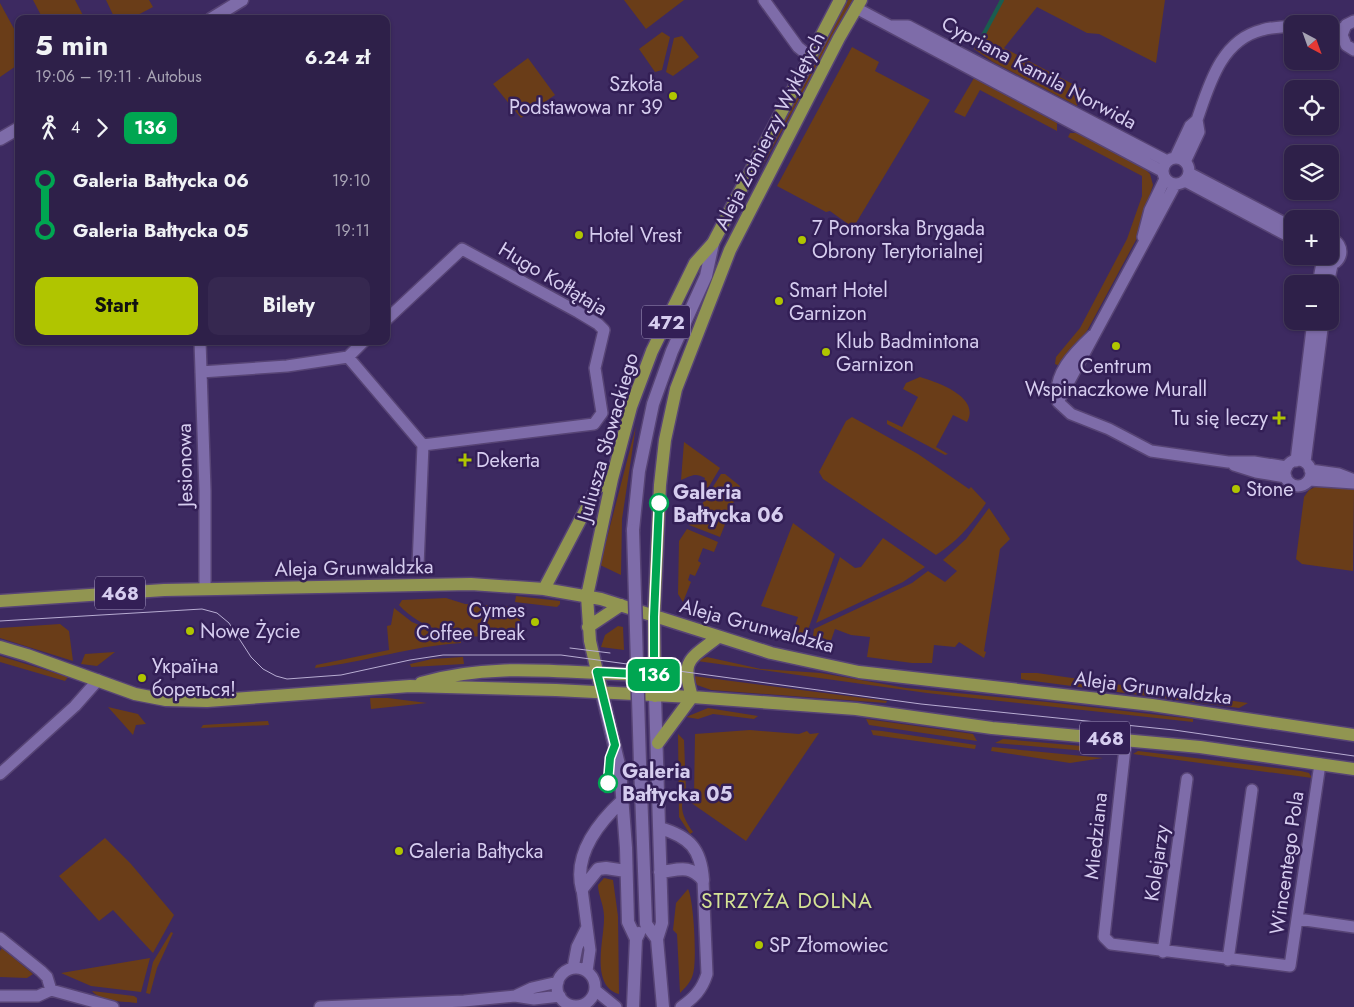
<!DOCTYPE html>
<html lang="pl">
<meta charset="utf-8">
<style>
:root{--surface:#2e2049;--page:#362850;--text:#f1f3f6;--muted:#a7a3b4;--line:#493e61;--accent:#b0c500}
body{margin:0;font-family:Jost,sans-serif;background:var(--page);color:var(--text);height:100vh;display:flex;flex-direction:column;font-size:19px;white-space:nowrap}
*{box-sizing:border-box;margin:0}
p{font-size:16px;color:var(--muted)}
.icon{flex:none;width:28px;height:28px;fill:none;stroke:currentColor;stroke-width:2;stroke-linecap:round;stroke-linejoin:round}
.map{position:relative;flex:1;overflow:hidden}
.details{position:absolute;left:15px;top:15px;width:375px;height:330px;display:flex;flex-direction:column;background:var(--surface);border-radius:10px;box-shadow:0 1px 4px #0004,0 0 0 1px var(--line)}
.details>*{flex:none}
.badge{padding:0 10px;border-radius:8px;font-size:18px;line-height:32px}
.needle{width:32px;rotate:139deg}
.tools{position:absolute;left:1284px;top:15px;display:grid;gap:10px}
.tools a{display:grid;place-items:center;width:55px;height:55px;border-radius:10px;background:var(--surface);box-shadow:0 1px 4px #0004,0 0 0 1px var(--line);font-size:25px}
.map>.badge{position:absolute;translate:-50% -50%;box-shadow:0 0 0 2px #fff}
.legs{display:flex;align-items:center;gap:8px;height:55px;padding:0 20px;font-size:16px}
.legs p{margin-inline-start:auto}
.overview{display:flex;align-items:center;justify-content:space-between;height:85px;padding:0 20px}
h1{font-size:28px;font-weight:700;line-height:38px}
.primary-button{display:flex;gap:10px;margin-top:auto;padding:10px 20px}
.primary-button a{flex:1;height:58px;border-radius:10px;background:var(--accent);color:#111;font-size:20px;font-weight:700;line-height:58px;text-align:center}
.primary-button a+a{background:var(--page);color:var(--text)}
ul{padding:0 20px;list-style:none}
li{display:flex;align-items:center;gap:18px;height:50px;font-size:19px}
li i{display:grid;place-items:center;width:8px;height:100%;margin:0 6px;background:currentColor}
li i::after{content:'';width:12px;height:12px;margin:-6px;border:4px solid;border-radius:50%;background:var(--surface)}
li p{margin-inline-start:auto}
li:first-child i{background:linear-gradient(#0000 50%,currentColor 0)}
li:last-child i{background:linear-gradient(currentColor 50%,#0000 0)}
.map>svg:first-child{display:block}
.green{fill:#6a3d18}
.lines{fill:none;stroke-linecap:round;stroke-linejoin:round}
.stream{stroke:#1a5d50;stroke-width:4}
.minor-casing{stroke:#574475;stroke-width:14}
.tertiary-casing{stroke:#574475;stroke-width:15}
.secondary-casing{stroke:#574475;stroke-width:15}
.primary-casing{stroke:#574475;stroke-width:15}
.minor{stroke:#7e6ca9;stroke-width:11}
.tertiary{stroke:#7e6ca9;stroke-width:12}
.secondary{stroke:#7e6ca9;stroke-width:12}
.primary{stroke:#919551;stroke-width:12}
.tram{stroke:#b8add3;stroke-width:1}
.secondary-bridge-casing{stroke:#574475;stroke-width:15;stroke-linecap:butt}
.secondary-bridge{stroke:#7e6ca9;stroke-width:12}
.line-1-casing{stroke:#fff;stroke-width:11}
.line-1{stroke:#00a651;stroke-width:8}
.poi-dot{fill:#b0c500;stroke:#331f56;stroke-width:2}
.stop-1-dot{fill:#fff;stroke:#00a651;stroke-width:2.5}
.labels{text-anchor:middle;dominant-baseline:central;stroke-width:5;stroke-linejoin:round;paint-order:stroke}
.shield{fill:#331f56;stroke:#a599c1;stroke-width:1}
.shield-label{font-size:19px;font-weight:bold;fill:#d6cdef}
.street-label{font-size:20px;fill:#d6cdef;stroke:#331f56}
.poi-label{font-size:20px;fill:#d6cdef;stroke:#331f56;text-anchor:start}
.stop-label{font-size:20px;font-weight:bold;fill:#d6cdef;stroke:#331f56;text-anchor:start}
.neighbourhood-label{font-size:21px;letter-spacing:1px;fill:#d4e295;stroke:#331f56}
</style>
<div class="map">
<svg width="1354" height="1007" viewBox="0 0 1354 1007">
<rect width="100%" height="100%" fill="#3d2a61"/>
<!-- green -->
<path class="green" d="M33,0H75L85,19H43Z
M106,0H149L153,7L130,19H115Z
M624,0H684L646,29Z
M848,0H853L760,171L830,31Z
M1000,0H1165L1156,63L1099,34L1087,33L1037,7L1004,48L1084,90L1077,106L993,62L974,49Z
M0,3L19,38V64L0,77Z
M662,32L670,37L662,70L655,72L639,49Z
M682,36L699,57L673,76L666,72L674,38Z
M852,47L879,62L875,71L930,100L856,223L848,224L830,211L826,212L777,186Z
M528,58L555,95L521,118L493,84Z
M974,78L1057,123V131L980,90L965,117L954,112Z
M1070,133H1078L1146,170L1150,174L1153,185L1136,240L1087,331L1060,366L1055,364L1056,357L1080,328L1127,239L1142,196V176L1068,137Z
M920,377C937,382 981,397 967,422L953,415L936,447L948,454L945,455L887,424V420L902,427L918,397L903,389L906,383Z
M852,417L918,454L969,489L971,487L986,503C972,524 958,541 936,555L823,479L819,472L846,421Z
M636,426L622,519L621,575L600,565Z
M684,442L720,468L705,493L702,488L705,478C695,472 691,476 681,480Z
M721,474H725L740,486L720,537L689,525Z
M1317,486L1354,488L1353,571L1302,564L1296,559L1304,497L1309,490Z
M989,508L1010,539L1000,549L984,651L986,652L984,658L959,642L955,647L934,645L932,663H912L867,657L870,637L851,635L835,629L828,649L812,643L814,629L912,583L928,571L945,582L957,571L943,560L966,539Z
M793,523L835,554L804,641L791,637L798,617L761,606Z
M687,529L718,542L714,552L703,548L698,561L701,563L695,576L690,574L688,580L691,582L683,602L678,594L679,541Z
M883,538L925,567L903,582L816,623L840,557L855,568L861,567Z
M516,596L560,601V604L557,607L515,602Z
M446,598L465,604L519,607L521,633C481,641 429,638 399,605L402,600Z
M394,608L412,622L454,640H461V643C411,646 365,662 315,668L316,665L389,650L387,626L391,625Z
M60,624L69,631L73,661L0,638V628Z
M618,626L623,627L624,650L601,647L605,635Z
M115,652L97,666L81,664L85,654Z
M0,656L68,677L65,681L0,662Z
M463,657L464,664L411,667L410,664L393,668L432,659Z
M707,657L761,669L821,673L906,688L1047,702L1193,719V722L927,693L697,661Z
M1021,673H1037L1248,703L1239,708L1026,680L1021,679Z
M693,676L887,701L886,703L711,690L697,685Z
M370,698H388L427,703L371,709Z
M108,707L138,714L146,724L136,725L133,735Z
M708,708L758,716L754,719L713,714L698,719L686,717Z
M866,719L973,734L977,741L869,725Z
M268,721L269,725L201,728L203,725Z
M750,730L799,734L807,731L810,734L819,733L746,841L690,802L694,796L695,734Z
M871,730L882,731L976,745L975,749L873,735Z
M678,734L684,740L686,792C678,806 683,818 693,832L690,834L679,817Z
M1003,739L1116,749L1120,754L995,743Z
M992,747L1103,758L1070,763L991,751Z
M1138,751L1301,771L1309,773L1312,778L1133,754Z
M105,838L131,864L174,915L153,953L113,910L99,921L59,876Z
M604,878L613,880L618,916L619,994C589,985 605,938 604,916C604,905 598,895 598,885Z
M688,889C694,901 697,962 693,974C691,982 685,988 680,993L677,934L673,930L676,903Z
M171,932L173,933L157,968L150,994L146,993L153,962Z
M2,948L33,974L27,978L0,977V951Z
M150,958L141,992L91,986L61,973Z
M92,991L134,996L137,998V1003C125,1002 99,1001 92,991Z"/>
<g class="lines">
<!-- stream -->
<path class="stream" d="M980,41L1002,0"/>
<!-- minor casing -->
<g class="minor-casing">
<path id="minor" d="M764,0L798,47L809,56
M856,8L1162,171
M1354,21L1346,25L1342,35L1346,45L1354,50
M892,26H908L1167,161
M1330,28L1343,29
M1163 171a13 13 0 1 1 26 0a13 13 0 1 1-26 0Z
M1175,158L1190,126L1197,120C1209,85 1221,40 1262,30C1271,27 1283,27 1292,26
M1185,162L1199,132L1197,120
M1189,173L1292,227
M1185,181L1292,238
M1143,237L1150,210L1165,179
M1316,256L1325,265C1343,266 1347,244 1330,238
M1318,284L1322,263
M1328,284L1332,265
M386,320L462,249L578,312L598,324L604,330L595,368L602,413L594,424L423,445
M1093,335C1075,352 1051,375 1058,402L1071,414L1109,429L1151,451L1228,462H1254L1287,467
M200,341L205,491V589
M348,357L423,445L418,566
M201,372L287,366L348,357L364,341
M1058,402L1175,185
M1285 473a13 13 0 1 1 26 0a13 13 0 1 1-26 0Z
M1296,461L1313,321
M1305,462L1323,321
M1234,465L1256,472L1286,477
M1310,470L1339,474L1354,480
M1309,480L1354,483
M1126,739L1104,937L1111,944L1290,966L1320,764
M0,774L75,706L98,680
M582,889L590,950L587,971
M1298,919L1354,927
M0,938L41,971L47,977L51,990
M1163,952L1187,779
M1228,960L1252,790
M573,968L577,947L586,929
M557 987a19 19 0 1 1 38 0a19 19 0 1 1-38 0Z
M595,990L616,1007
M0,996H38L51,990L113,1007
M515,996L532,988L558,982
M320,1007L464,1001L515,996L534,999L560,996
M681,1007C694,998 702,990 707,974L703,880"/>
</g>
<!-- tertiary casing -->
<g class="tertiary-casing">
<path id="tertiary" d="M211,19L242,0
M0,139L19,128"/>
</g>
<!-- secondary casing -->
<g class="secondary-casing">
<path id="secondary" d="M633,530L639,471L653,404L672,351L706,276L713,243
M602,693L620,769L626,848L628,922L636,939
M655,696L662,923L657,939
M640,764L646,924L657,939L663,1007
M660,828C690,837 701,849 703,880
M660,872C679,870 689,864 703,880
M582,889C573,854 598,823 623,800
M582,889L598,869L606,868L626,871
M633,1007L636,939L639,933"/>
</g>
<!-- primary casing -->
<g class="primary-casing">
<path id="primary" d="M544,589L597,488L612,479
M0,601L164,590L471,584L544,589L601,599L771,653L859,672L1152,705L1354,735
M588,627L621,605
M0,647L27,655L135,694L166,700L207,701L410,686L556,690L692,697L856,709L992,728L1200,747L1354,769
M421,683C498,660 576,675 654,675
M602,693L590,641L587,596L612,479L631,407L652,351L695,263L713,243L840,0
M655,696L654,617L660,485L665,440L676,389L730,250L839,38L861,0
M658,743L692,697C681,659 689,660 718,637"/>
</g>
<!-- minor -->
<use href="#minor" class="minor"/>
<!-- tertiary -->
<use href="#tertiary" class="tertiary"/>
<!-- secondary -->
<use href="#secondary" class="secondary"/>
<!-- primary -->
<use href="#primary" class="primary"/>
<!-- tram -->
<path class="tram" d="M0,621L202,609L217,613L229,623L251,657L263,669L276,676L287,679L341,675L410,660L443,655H561L921,704L1174,730L1354,756
M570,648L610,653"/>
<!-- secondary-bridge casing -->
<g class="secondary-bridge-casing">
<path id="secondary-bridge" d="M633,530L640,764"/>
</g>
<!-- secondary-bridge -->
<use href="#secondary-bridge" class="secondary-bridge"/>
</g>
<g class="lines">
<!-- line-1 casing -->
<g class="line-1-casing">
<path id="line-1" d="M608,783L610,758L615,745L597,672L654,675V617L659,503"/>
</g>
<!-- line-1 -->
<use href="#line-1" class="line-1"/>
</g>
<!-- markers -->
<g class="poi-dot">
<circle cx="673" cy="96" r="5"/>
<circle cx="579" cy="235" r="5"/>
<circle cx="802" cy="240" r="5"/>
<circle cx="779" cy="301" r="5"/>
<circle cx="1116" cy="346" r="5"/>
<circle cx="826" cy="352" r="5"/>
<path d="M1276.5 410.5h5v5h5v5h-5v5h-5v-5h-5v-5h5z"/>
<path d="M462.5 452.5h5v5h5v5h-5v5h-5v-5h-5v-5h5z"/>
<circle cx="1236" cy="489" r="5"/>
<circle cx="535" cy="622" r="5"/>
<circle cx="190" cy="631" r="5"/>
<circle cx="142" cy="678" r="5"/>
<circle cx="399" cy="851" r="5"/>
<circle cx="759" cy="945" r="5"/>
</g>
<g class="stop-1-dot">
<circle cx="659" cy="503" r="9"/>
<circle cx="608" cy="783" r="9"/>
</g>
<g class="labels">
<!-- shield labels -->
<g class="shield">
<rect x="642" y="305.5" width="48" height="33" rx="4"/>
<rect x="95" y="576.5" width="50" height="33" rx="4"/>
<rect x="1080" y="721.5" width="50" height="33" rx="4"/>
</g>
<g class="shield-label">
<text x="666" y="322">472</text>
<text x="120" y="593">468</text>
<text x="1105" y="738">468</text>
</g>
<!-- street labels -->
<g class="street-label">
<text transform="translate(1039 73) rotate(28)">Cypriana Kamila Norwida</text>
<text transform="translate(770 131) rotate(-63)">Aleja Żołnierzy Wyklętych</text>
<text transform="translate(553 279) rotate(31)">Hugo Kołłątaja</text>
<text transform="translate(608 437) rotate(-74)">Juliusza Słowackiego</text>
<text transform="translate(185 465) rotate(-91)">Jesionowa</text>
<text transform="translate(354 568) rotate(-1)">Aleja Grunwaldzka</text>
<text transform="translate(757 626) rotate(15)">Aleja Grunwaldzka</text>
<text transform="translate(1153 688) rotate(7)">Aleja Grunwaldzka</text>
<text transform="translate(1096 836) rotate(-84)">Miedziana</text>
<text transform="translate(1157 863) rotate(-82)">Kolejarzy</text>
<text transform="translate(1287 863) rotate(-82)">Wincentego Pola</text>
</g>
<!-- poi labels -->
<g class="poi-label">
<text x="663" y="84" text-anchor="end">Szkoła<tspan x="663" dy="23">Podstawowa nr 39</tspan></text>
<text x="812" y="228">7 Pomorska Brygada<tspan x="812" dy="23">Obrony Terytorialnej</tspan></text>
<text x="589" y="235">Hotel Vrest</text>
<text x="789" y="290">Smart Hotel<tspan x="789" dy="23">Garnizon</tspan></text>
<text x="836" y="341">Klub Badmintona<tspan x="836" dy="23">Garnizon</tspan></text>
<text x="1116" y="366" text-anchor="middle">Centrum<tspan x="1116" dy="23">Wspinaczkowe Murall</tspan></text>
<text x="1268" y="418" text-anchor="end">Tu się leczy</text>
<text x="476" y="460">Dekerta</text>
<text x="1246" y="489">Stone</text>
<text x="525" y="610" text-anchor="end">Cymes<tspan x="525" dy="23">Coffee Break</tspan></text>
<text x="200" y="631">Nowe Życie</text>
<text x="152" y="666">Україна<tspan x="152" dy="23">бореться!</tspan></text>
<text x="409" y="851">Galeria Bałtycka</text>
<text x="769" y="945">SP Złomowiec</text>
</g>
<!-- stop labels -->
<g class="stop-label">
<text x="673" y="492">Galeria<tspan x="673" dy="23">Bałtycka 06</tspan></text>
<text x="622" y="771">Galeria<tspan x="622" dy="23">Bałtycka 05</tspan></text>
</g>
<!-- neighbourhood labels -->
<g class="neighbourhood-label">
<text x="787" y="901">STRZYŻA DOLNA</text>
</g>
</g>
</svg>
<div class="tools">
<a><svg class="needle" viewBox="-14 -14 28 28"><path d="M0-13l5 13h-10z" fill="#e53935"/><path d="M0 13l5-13h-10z" fill="#a7a3b4"/></svg></a>
<a><svg class="icon" aria-label="locate" viewBox="0 0 24 24"><circle cx="12" cy="12" r="6"/><path d="M12 2v4M12 18v4M2 12h4M18 12h4"/></svg></a>
<a><svg class="icon" aria-label="layers" viewBox="0 0 24 24"><path d="M12 4l9 5-9 5-9-5zM3 14l9 5 9-5"/></svg></a>
<a>+</a>
<a>−</a>
</div>
<b class="badge" style="left:654px;top:675px;background:#00a651;color:#fff">136</b>
<section class="details">
<div class="overview"><div><h1>5 min</h1><p>19:06 – 19:11 · Autobus</p></div><b>6.24 zł</b></div>
<div class="legs"><svg class="icon" aria-label="walk" viewBox="0 0 24 24"><circle cx="13" cy="4" r="2"/><path d="M13 8l-2 6 4 7M11 14l-3 7M7 12l3-4h3l4 4"/></svg>4<svg class="icon" aria-label="forward" viewBox="0 0 24 24"><path d="M9 5l7 7-7 7"/></svg><b class="badge" style="background:#00a651;color:#fff">136</b></div>
<ul>
<li><i style="color:#00a651"></i><b>Galeria Bałtycka 06</b><p>19:10</p></li>
<li><i style="color:#00a651"></i><b>Galeria Bałtycka 05</b><p>19:11</p></li>
</ul>
<div class="primary-button"><a>Start</a><a>Bilety</a></div>
</section>
</div>
